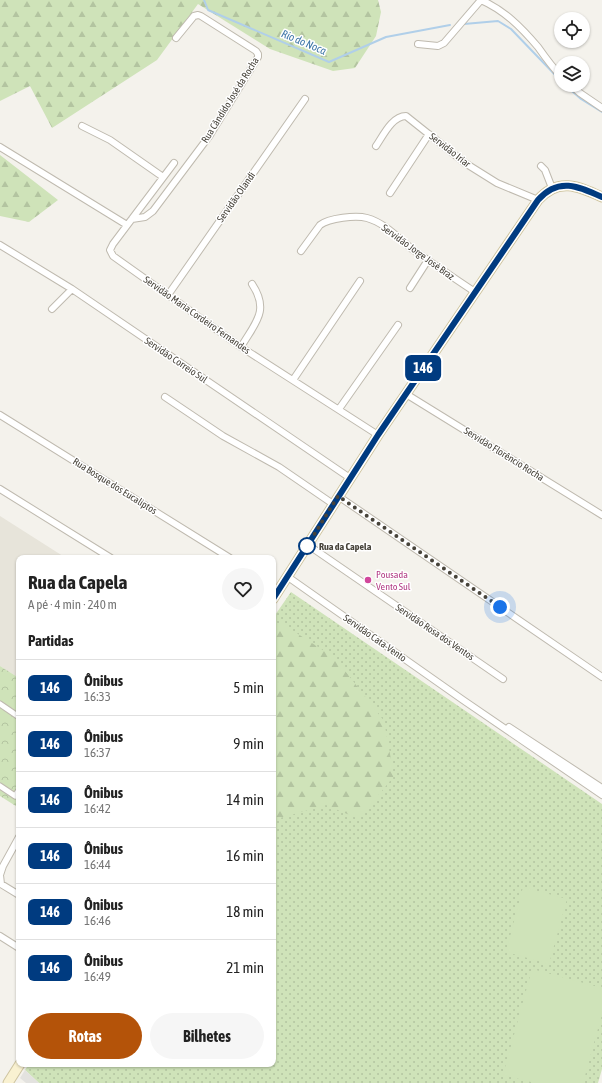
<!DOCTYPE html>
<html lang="pt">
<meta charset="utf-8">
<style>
:root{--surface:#fff;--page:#f6f6f6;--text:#222;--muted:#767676;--line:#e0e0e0;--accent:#b45309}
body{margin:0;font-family:"Asap Condensed",sans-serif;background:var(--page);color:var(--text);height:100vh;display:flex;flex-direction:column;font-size:15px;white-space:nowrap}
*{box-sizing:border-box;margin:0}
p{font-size:13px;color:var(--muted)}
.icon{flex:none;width:22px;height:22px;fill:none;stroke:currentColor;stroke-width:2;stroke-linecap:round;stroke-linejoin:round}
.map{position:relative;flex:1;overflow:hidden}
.sheet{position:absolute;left:16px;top:555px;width:260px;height:512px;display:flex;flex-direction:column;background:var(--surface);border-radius:8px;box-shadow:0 1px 3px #0004}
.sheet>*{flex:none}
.badge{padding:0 8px;border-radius:6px;font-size:14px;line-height:26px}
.controls{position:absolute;left:554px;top:12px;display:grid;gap:8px}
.controls a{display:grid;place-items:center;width:36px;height:36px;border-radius:50%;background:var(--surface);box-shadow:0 1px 3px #0004;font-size:20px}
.you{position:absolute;width:20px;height:20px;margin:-10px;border:3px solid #fff;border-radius:50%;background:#1a73e8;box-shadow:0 0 0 6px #1a73e833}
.map>.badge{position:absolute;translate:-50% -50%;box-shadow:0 0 0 2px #fff}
h2{padding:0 12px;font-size:15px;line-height:36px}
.round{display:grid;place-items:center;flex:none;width:42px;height:42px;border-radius:21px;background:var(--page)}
.headline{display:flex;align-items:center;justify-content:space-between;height:68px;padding:0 12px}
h1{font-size:19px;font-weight:700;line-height:30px}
.button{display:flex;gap:8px;margin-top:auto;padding:8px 12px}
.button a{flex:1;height:46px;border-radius:24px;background:var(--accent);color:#fff;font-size:16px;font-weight:700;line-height:46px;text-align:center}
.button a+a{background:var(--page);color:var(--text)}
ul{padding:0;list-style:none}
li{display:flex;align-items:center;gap:12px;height:56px;padding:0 12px;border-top:1px solid var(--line)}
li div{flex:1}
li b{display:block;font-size:15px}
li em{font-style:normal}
li .badge{min-width:44px;font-weight:700;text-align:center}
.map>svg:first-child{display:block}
.residential{fill:#e7e4da}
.grass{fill:url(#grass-dots)}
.forest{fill:url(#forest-firs)}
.park{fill:url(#park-crowns)}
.pitch{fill:#cfe3b9}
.parking{fill:#e3e2df}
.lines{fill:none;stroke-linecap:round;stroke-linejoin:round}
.stream{stroke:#b0cfe9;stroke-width:2}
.pedestrian-casing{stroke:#bfbaaf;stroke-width:7}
.minor-casing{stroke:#bfbaaf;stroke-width:8}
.secondary-casing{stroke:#cec4a0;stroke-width:11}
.pedestrian{stroke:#fff;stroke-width:5}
.minor{stroke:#fff;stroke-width:6}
.secondary{stroke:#f9f1d1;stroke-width:9}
.line-casing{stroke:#fff;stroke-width:9}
.line{stroke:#003b80;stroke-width:6}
.walk{stroke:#47433a;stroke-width:4;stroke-dasharray:0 7.2}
.stop-dot{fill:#fff;stroke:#003b80;stroke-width:2}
.hotel-dot{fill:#d1479c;stroke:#fff;stroke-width:1.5}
.labels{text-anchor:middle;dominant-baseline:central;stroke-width:3;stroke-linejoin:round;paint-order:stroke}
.street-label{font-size:10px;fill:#47433a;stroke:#fff}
.stop-label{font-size:10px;font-weight:bold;fill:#47433a;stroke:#fff;text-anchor:start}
.hotel-label{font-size:10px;fill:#b23c85;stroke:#fff;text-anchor:start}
.water-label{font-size:11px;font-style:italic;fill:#3f77a8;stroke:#fff}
</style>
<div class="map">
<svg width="602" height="1083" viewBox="0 0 602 1083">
<defs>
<pattern id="grass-dots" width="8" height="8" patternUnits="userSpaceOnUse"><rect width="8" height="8" fill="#cfe3b9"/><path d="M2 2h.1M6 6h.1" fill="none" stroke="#b3c4a0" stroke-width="1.8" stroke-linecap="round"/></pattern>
<pattern id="forest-firs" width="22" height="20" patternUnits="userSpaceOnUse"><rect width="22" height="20" fill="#cfe3b9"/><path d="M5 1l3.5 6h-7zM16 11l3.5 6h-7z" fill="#b3c4a0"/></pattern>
<pattern id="park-crowns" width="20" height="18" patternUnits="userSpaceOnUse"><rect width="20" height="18" fill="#cfe3b9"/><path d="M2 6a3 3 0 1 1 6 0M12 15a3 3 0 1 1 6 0" fill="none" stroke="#b3c4a0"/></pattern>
</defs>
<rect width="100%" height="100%" fill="#f4f2ec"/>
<!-- residential -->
<path class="residential" d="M0,516L66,558H19V678L0,666Z"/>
<!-- grass -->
<path class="grass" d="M291,592L602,804V1069L598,1083H39L25,1070L29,1064H273V618Z"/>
<!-- forest -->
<path class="forest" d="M0,0H378L381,12L376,36L355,68L333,71L270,49L198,4L157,60L52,128L30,86L0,101Z
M0,155L58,200L29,222L0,216Z
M281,623L335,658L384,721L394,776L359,819L326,805L273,820V636Z"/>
<!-- park -->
<path class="park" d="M0,666L19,678V808L0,796Z"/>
<!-- pitch -->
<path class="pitch" d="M523,887L567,899L549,964L506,952Z
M532,969L602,988V1014L583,1083H535L503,1075Z"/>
<!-- parking -->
<path class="parking" d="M25,1070L39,1083H26L20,1078Z"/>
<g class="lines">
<!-- stream -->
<path class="stream" d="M204,0L208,10L329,62L386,37L450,25
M464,24L498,21L511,29L561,81
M565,85L581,99L602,112"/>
<!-- pedestrian casing -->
<g class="pedestrian-casing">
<path id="pedestrian" d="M0,704L19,717
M0,786L15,796L19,790"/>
</g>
<!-- minor casing -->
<g class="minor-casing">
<path id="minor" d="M481,0C504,10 521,27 538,47C545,57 552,67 561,76
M418,44L438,46L444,43L481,0
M571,85L580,93L602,108
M82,126L110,140L163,177
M376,146C383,136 392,116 406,116L465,163L497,183L538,200
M0,147L127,225
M174,163L113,244L110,250L113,256L241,347L378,435
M541,166L545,170L552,188
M390,193L429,134
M132,219L145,217L153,211L210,135L258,57V54L256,51L201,16L198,15L194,16L176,38
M0,245L72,289L350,478
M301,251L320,225C329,218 356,215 367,218C385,223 398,238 412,249C433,264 454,278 475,292
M410,288L428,260
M168,295L305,99
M52,309L72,289
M241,347C255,323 270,311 252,284
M293,380L360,281
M406,394L602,515
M165,397L223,436L279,467L333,504
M339,409L398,325
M0,415L230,558
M0,489L111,558
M338,496L602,677
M308,545L503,679
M288,577L463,700L602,795
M509,727L602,788
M19,837L3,866L0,875L1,884L19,895
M0,936L19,948"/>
</g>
<!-- secondary casing -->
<g class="secondary-casing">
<path id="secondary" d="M273,599L378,435L538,200C558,177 578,186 602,197
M8,1083L20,1064"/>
</g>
<!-- pedestrian -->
<use href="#pedestrian" class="pedestrian"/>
<!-- minor -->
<use href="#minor" class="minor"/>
<!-- secondary -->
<use href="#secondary" class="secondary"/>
</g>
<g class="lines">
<!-- line casing -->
<g class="line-casing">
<path id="line" d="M273,599L378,435L538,200C558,177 578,186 602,197"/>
</g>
<!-- line -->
<use href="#line" class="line"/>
<!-- walk -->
<path class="walk" d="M307,546L338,496L500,607"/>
</g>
<!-- markers -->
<circle class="stop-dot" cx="307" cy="546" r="8"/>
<circle class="hotel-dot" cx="368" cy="580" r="4"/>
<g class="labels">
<!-- street labels -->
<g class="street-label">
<text transform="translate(230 100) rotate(-58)">Rua Cândido José da Rocha</text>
<text transform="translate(450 150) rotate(38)">Servidão Iriar</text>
<text transform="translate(236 197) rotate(-55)">Servidão Olandi</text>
<text transform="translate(418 252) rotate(36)">Servidão Jorge José Braz</text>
<text transform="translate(197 315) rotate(35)">Servidão Maria Cordeiro Fernandes</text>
<text transform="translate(176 360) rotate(34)">Servidão Correio Sul</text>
<text transform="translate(504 454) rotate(32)">Servidão Florêncio Rocha</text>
<text transform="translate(115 486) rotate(32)">Rua Bosque dos Eucaliptos</text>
<text transform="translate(435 632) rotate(34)">Servidão Rosa dos Ventos</text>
<text transform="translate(375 638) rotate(35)">Servidão Cata-Vento</text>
</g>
<!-- stop labels -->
<g class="stop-label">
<text x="319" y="546">Rua da Capela</text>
</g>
<!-- hotel labels -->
<g class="hotel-label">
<text x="376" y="574">Pousada<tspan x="376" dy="12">Vento Sul</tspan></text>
</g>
<!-- water labels -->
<g class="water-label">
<text transform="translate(304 42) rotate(23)">Rio do Noca</text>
</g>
</g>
</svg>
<div class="controls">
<a><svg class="icon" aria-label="locate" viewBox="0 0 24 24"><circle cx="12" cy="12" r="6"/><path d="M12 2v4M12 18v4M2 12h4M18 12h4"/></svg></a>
<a><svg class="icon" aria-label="layers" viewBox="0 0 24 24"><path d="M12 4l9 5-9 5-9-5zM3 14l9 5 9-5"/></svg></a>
</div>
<div class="you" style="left:500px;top:607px"></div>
<b class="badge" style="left:423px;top:368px;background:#003b80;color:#fff">146</b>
<section class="sheet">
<div class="headline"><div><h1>Rua da Capela</h1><p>A pé · 4 min · 240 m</p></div><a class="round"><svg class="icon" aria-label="heart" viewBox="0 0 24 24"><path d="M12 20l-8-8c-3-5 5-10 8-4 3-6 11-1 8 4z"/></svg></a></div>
<h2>Partidas</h2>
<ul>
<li><span class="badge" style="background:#003b80;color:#fff">146</span><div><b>Ônibus</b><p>16:33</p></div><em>5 min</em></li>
<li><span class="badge" style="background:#003b80;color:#fff">146</span><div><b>Ônibus</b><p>16:37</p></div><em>9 min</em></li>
<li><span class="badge" style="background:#003b80;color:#fff">146</span><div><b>Ônibus</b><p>16:42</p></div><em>14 min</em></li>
<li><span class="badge" style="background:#003b80;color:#fff">146</span><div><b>Ônibus</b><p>16:44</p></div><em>16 min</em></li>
<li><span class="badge" style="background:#003b80;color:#fff">146</span><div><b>Ônibus</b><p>16:46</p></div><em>18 min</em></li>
<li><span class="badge" style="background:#003b80;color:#fff">146</span><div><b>Ônibus</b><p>16:49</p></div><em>21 min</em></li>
</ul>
<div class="button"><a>Rotas</a><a>Bilhetes</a></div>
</section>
</div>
